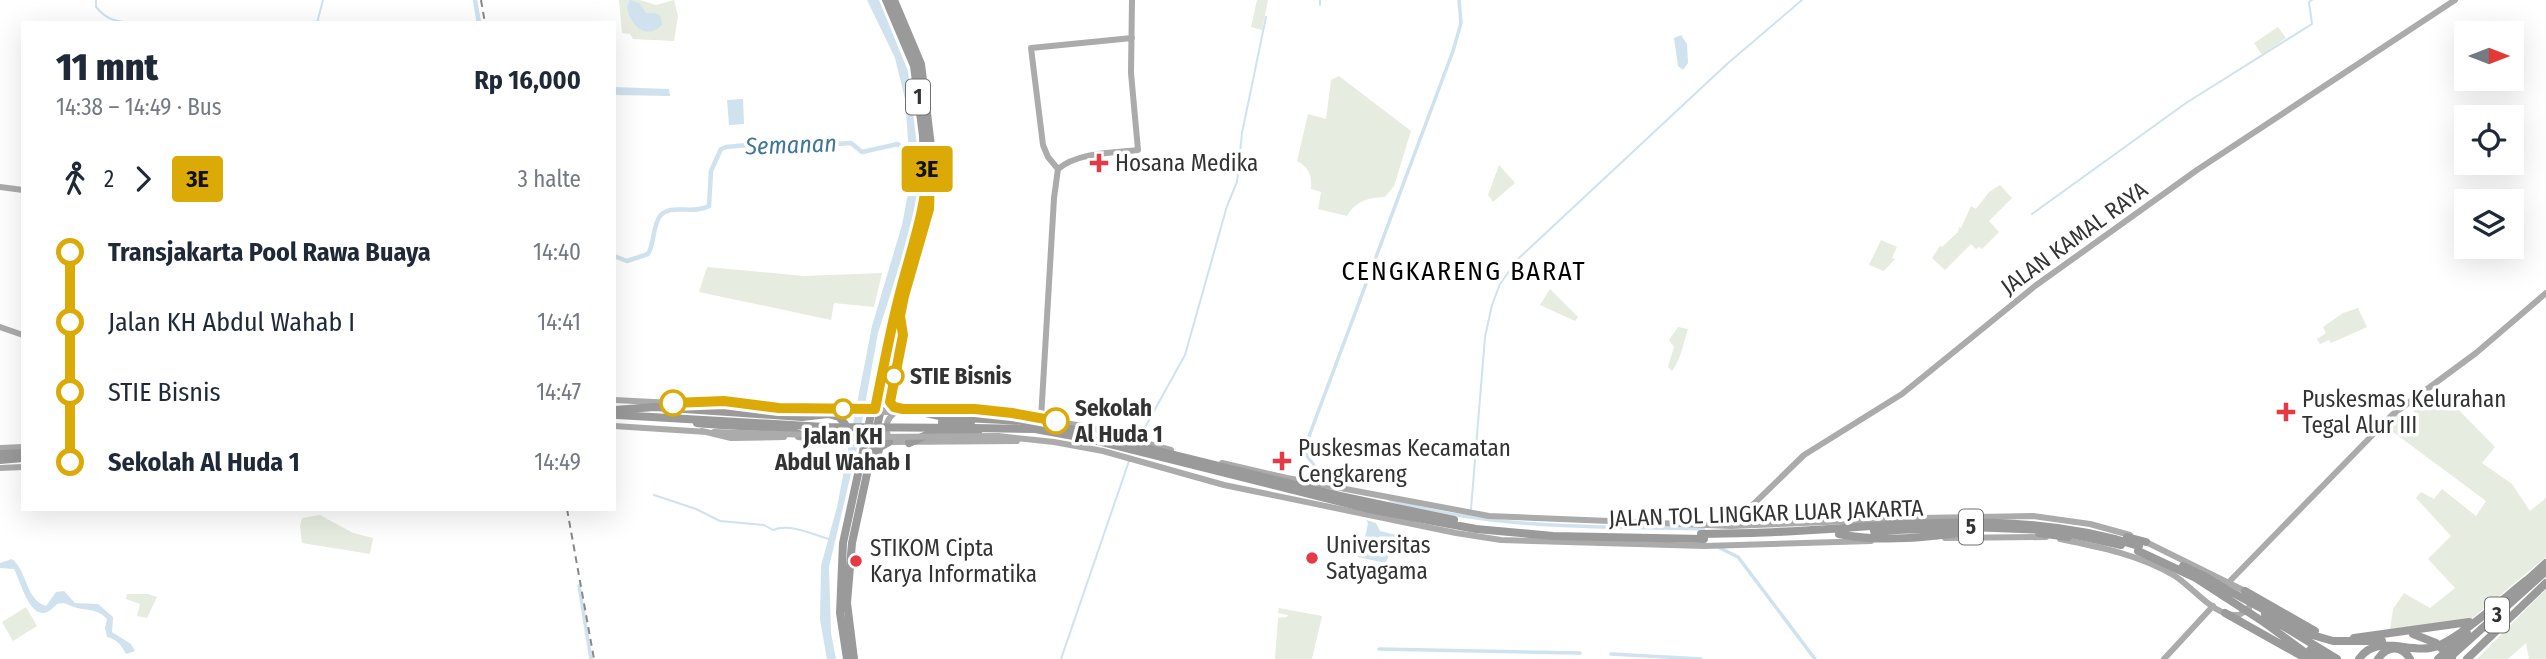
<!DOCTYPE html>
<html lang="id">
<meta charset="utf-8">
<style>
:root{--surface:#fff;--page:#f6f6f7;--text:#1f2937;--muted:#747a83}
body{margin:0;font-family:"Fira Sans Condensed",sans-serif;background:var(--page);color:var(--text);height:100vh;display:flex;flex-direction:column;font-size:26px;white-space:nowrap}
*{box-sizing:border-box;margin:0}
p{font-size:23px;color:var(--muted)}
.icon{flex:none;width:38px;height:38px;fill:none;stroke:currentColor;stroke-width:2;stroke-linecap:round;stroke-linejoin:round}
.map{position:relative;flex:1;overflow:hidden}
.panel{position:absolute;left:21px;top:21px;width:595px;height:490px;display:flex;flex-direction:column;background:var(--surface);border-radius:0px;box-shadow:0 7px 28px #0002}
.panel>*{flex:none}
.badge{padding:0 14px;border-radius:5px;font-size:24px;line-height:46px}
.needle{width:46px;rotate:90deg}
.buttons{position:absolute;left:2454px;top:21px;display:grid;gap:14px}
.buttons a{display:grid;place-items:center;width:70px;height:70px;border-radius:0px;background:var(--surface);box-shadow:0 7px 28px #0002;font-size:35px}
.map>.badge{position:absolute;translate:-50% -50%;box-shadow:0 0 0 4px #fff}
.legs{display:flex;align-items:center;gap:10px;height:77px;padding:0 35px;font-size:23px}
.legs p{margin-inline-start:auto}
.head{display:flex;align-items:center;justify-content:space-between;height:119px;padding:0 35px}
h1{font-size:38px;font-weight:800;line-height:52px}
ul{padding:0 35px;list-style:none}
li{display:flex;align-items:center;gap:24px;height:70px;font-size:26px}
li i{display:grid;place-items:center;width:10px;height:100%;margin:0 9px;background:currentColor}
li i::after{content:'';width:18px;height:18px;margin:-9px;border:5px solid;border-radius:50%;background:var(--surface)}
li p{margin-inline-start:auto}
li:first-child i{background:linear-gradient(#0000 50%,currentColor 0)}
li:last-child i{background:linear-gradient(currentColor 50%,#0000 0)}
.map>svg:first-child{display:block}
.green{fill:#e6ecdf}
.water{fill:#cfe2ee}
.lines{fill:none;stroke-linecap:round;stroke-linejoin:round}
.stream{stroke:#cfe2ee;stroke-width:2}
.canal{stroke:#cfe2ee;stroke-width:3.5}
.river{stroke:#cfe2ee;stroke-width:4.5}
.major{stroke:#ababab;stroke-width:6}
.highway{stroke:#9a9a9a;stroke-width:8}
.rail{stroke:#888;stroke-width:2;stroke-dasharray:7 5;stroke-linecap:butt}
.major-bridge{stroke:#ababab;stroke-width:6}
.highway-bridge{stroke:#9a9a9a;stroke-width:8}
.line-1-casing{stroke:#fff;stroke-width:16}
.line-1{stroke:#dbaa07;stroke-width:10}
.poi-dot{fill:#e63946;stroke:#fff;stroke-width:2.5}
.stop-1-dot{fill:#fff;stroke:#dbaa07;stroke-width:3.5}
.labels{text-anchor:middle;dominant-baseline:central;stroke-width:7;stroke-linejoin:round;paint-order:stroke}
.shield{fill:#fff;stroke:#707070;stroke-width:2}
.shield-label{font-size:21px;font-weight:bold;fill:#333}
.poi-label{font-size:23px;fill:#333;stroke:#fff;text-anchor:start}
.street-label{font-size:23px;fill:#333;stroke:#fff}
.stop-label{font-size:23px;font-weight:bold;fill:#333;stroke:#fff;text-anchor:start}
.water-label{font-size:24px;font-style:italic;fill:#3f7597;stroke:#fff}
.quarter-label{font-size:26px;letter-spacing:2px;fill:#000;stroke:#fff}
</style>
<div class="map">
<svg width="2546" height="659" viewBox="0 0 2546 659">
<rect width="100%" height="100%" fill="#fff"/>
<!-- green -->
<path class="green" d="M619,0H640L656,5L674,0L678,16L674,41L633,39L630,34L622,33Z
M1257,0H1268L1262,30L1251,27Z
M2278,27L2286,38L2262,55L2254,43Z
M1339,76L1411,131L1394,186L1385,197C1367,198 1356,201 1347,216L1318,209L1321,192L1311,189C1312,176 1309,167 1297,161L1308,114L1326,119L1331,80Z
M1499,165L1515,183L1493,202L1488,195Z
M2000,185L2012,198L1989,221L1999,232L1982,249L1979,247L1976,249L1971,244L1945,270L1932,258L1940,246L1942,247L1958,232L1959,227L1961,228L1971,206L1976,209L1989,192Z
M1881,240L1897,247L1892,258L1895,259L1884,271L1869,265Z
M707,267L804,276L882,273L874,307L834,303L831,320L699,292Z
M1550,289L1578,317L1575,321L1540,305Z
M2358,308L2367,327L2331,343L2329,340L2320,344L2317,339L2326,333L2323,327L2343,313Z
M1678,327L1688,329C1684,341 1680,362 1672,371L1668,367L1674,347L1669,340Z
M2427,393L2439,404L2447,398L2495,447L2482,463L2512,484L2530,511L2546,498V557L2469,621L2390,629L2393,609L2404,593L2430,608L2455,588L2428,559L2451,536L2416,498L2421,492L2434,499L2442,489L2476,516L2486,501L2385,426L2397,414L2405,419L2407,417L2413,420L2417,415L2409,406Z
M320,515L353,533L373,538L370,554L302,543L300,526L302,518Z
M2546,589V659H2529L2526,643L2508,659H2477Z
M127,594H148L157,597L147,618L137,616L140,604L126,599Z
M26,607L37,626L13,641L2,622Z
M1279,608L1322,616L1312,659H1275L1278,618L1287,617L1288,615L1278,613Z"/>
<!-- water -->
<path class="water" d="M630,0L639,3L646,13H656L661,17L662,25C646,41 630,25 627,7Z
M867,0H879L908,71L918,155L917,202L912,226L878,333L858,444L829,567L831,633L836,659H827L820,620L821,566L837,507L872,326L902,225L909,188L910,167L905,99L895,58Z
M1681,35L1687,44L1688,63L1683,70L1678,66L1674,38Z
M614,87L669,89L670,96L614,95Z
M743,99L744,124L729,125L727,100Z
M1366,520L1376,523L1380,531L1396,535L1386,563L1357,557L1362,552L1368,523Z
M12,559C28,572 25,599 46,606L56,592L64,591L75,603L98,604L113,617L112,632L131,644L135,651L126,654C121,645 117,639 107,637L105,628L107,619C97,608 87,611 74,607C67,605 66,602 57,604C33,632 23,587 14,569L0,568V563Z"/>
<g class="lines">
<!-- stream -->
<path class="stream" d="M96,0V7C107,20 115,21 131,23
M1320,0V5
M317,23L323,0
M2032,214L2186,103L2312,24L2309,2L2312,0
M1138,440L1185,355L1227,206L1237,182L1242,133L1266,17
M654,495L696,509L720,521L764,525L773,530C789,523 812,534 829,539
M1471,509L1485,337L1492,305L1500,284L1518,259L1727,64L1802,0
M1061,659L1129,461"/>
<!-- canal -->
<path class="canal" d="M1329,486L1307,456L1305,447L1453,51L1461,23L1459,0
M1390,500C1492,530 1598,526 1703,529L1705,534
M1720,548L1738,557L1815,659
M579,586L591,659
M1379,649L1580,653
M1611,654L1701,659"/>
<!-- river -->
<path class="river" d="M475,0L479,23
M614,256L627,261L648,254C655,243 652,227 660,216C671,203 693,215 709,206L711,171L721,149L726,147L801,140L824,145L851,143L862,152L898,144L906,153L914,154"/>
<!-- major -->
<path class="major" d="M1058,169L1048,157L1043,145L1031,48L1132,38
M0,187L23,190
M0,327L23,335
M614,400L673,403L728,401L755,406
M959,409L1012,413L1042,419
M1041,419L1054,198L1058,169C1078,152 1113,153 1138,150L1131,73L1132,0
M1052,421L1083,426L1171,450
M614,426L707,432
M702,431L731,438L784,437
M998,436L1054,442L1103,451L1224,485L1456,533L1501,540L1705,546L1871,541
M798,437L847,443L867,442
M892,442L1017,441
M894,442C882,433 885,419 896,412
M0,448L23,447
M1222,463L1287,478L1489,516L1731,526L1921,518L2033,516L2090,524L2130,535
M0,468L23,467
M1731,526L1804,455L1902,394L2035,286L2197,170L2455,0
M1945,538L2046,537
M2060,539C2100,547 2140,555 2175,576C2195,589 2214,617 2239,615L2249,609L2250,601L2245,591L2144,541
M2229,582L2392,415L2476,353L2546,293
M2164,659L2213,606"/>
<!-- highway -->
<path class="highway" d="M897,363L890,402L894,407L903,409
M614,410L655,407L802,417L828,414L839,417L845,424
M921,412L944,417L1046,422L1085,433
M697,423C720,426 786,426 801,435
M972,428L1035,429L1090,439L1369,509L1476,529L1553,536L1704,539
M1113,440L1340,496L1454,520
M909,443L931,433L978,432
M0,454L23,453
M0,460L23,458
M875,460L880,447L889,442
M1874,531L1968,527L2046,530
M2062,532L2121,545
M1751,533C1883,529 2010,505 2139,546
M2039,533L2068,537
M1839,534C1881,543 1930,537 1973,531
M2127,537L2146,542
M2204,576L2224,588
M2524,583L2546,563
M2245,591L2315,631
M2225,613L2307,659
M2265,623L2314,659
M2278,623L2337,659
M2309,634L2333,641H2382
M2354,638L2469,622
M2310,650L2325,659
M847,659L840,613L843,543L897,295L919,220L924,184L923,136L914,66L886,0
M854,659L847,603L852,543L893,353L904,296L926,222L931,191V146L921,64L894,0
M2359,659C2376,634 2405,652 2430,648C2453,645 2506,596 2527,580
M2378,659C2387,645 2402,645 2410,659
M2438,659L2467,633
M2448,659L2546,571
M2467,659L2546,583"/>
<!-- rail -->
<path class="rail" d="M481,0L485,23
M567,509L594,659"/>
<!-- major-bridge -->
<path class="major-bridge" d="M706,404L801,412H981
M714,432L878,437L998,436"/>
<!-- highway-bridge -->
<path class="highway-bridge" d="M617,415L825,427L972,428
M942,422H971
M1701,534L1751,533
M2138,551L2194,577L2265,623
M2183,566L2204,576
M2224,588L2309,634
M2265,614L2278,623
M2413,634L2436,643L2452,659"/>
</g>
<g class="lines">
<!-- line-1 casing -->
<g class="line-1-casing">
<path id="line-1" d="M673,403L724,401L779,408L875,409C883,370 890,331 900,293C912,245 930,201 927,151H931L929,209L904,296L900,316L903,335L890,402L894,407L903,409H975L1012,413L1056,421"/>
</g>
<!-- line-1 -->
<use href="#line-1" class="line-1"/>
</g>
<!-- markers -->
<g class="poi-dot">
<path d="M1095.5 152.5h7v7h7v7h-7v7h-7v-7h-7v-7h7z"/>
<path d="M2282.5 401.5h7v7h7v7h-7v7h-7v-7h-7v-7h7z"/>
<path d="M1278.5 450.5h7v7h7v7h-7v7h-7v-7h-7v-7h7z"/>
<circle cx="1312" cy="558" r="7"/>
<circle cx="856" cy="561" r="7"/>
</g>
<g class="stop-1-dot">
<circle cx="894" cy="376" r="9"/>
<circle cx="673" cy="403" r="12"/>
<circle cx="843" cy="409" r="9"/>
<circle cx="1056" cy="421" r="12"/>
</g>
<g class="labels">
<!-- shield labels -->
<g class="shield">
<rect x="906" y="79.5" width="24" height="35" rx="5"/>
<rect x="1959" y="509.5" width="24" height="35" rx="5"/>
<rect x="2485" y="597.5" width="24" height="35" rx="5"/>
</g>
<g class="shield-label">
<text x="918" y="97">1</text>
<text x="1971" y="527">5</text>
<text x="2497" y="615">3</text>
</g>
<!-- poi labels -->
<g class="poi-label">
<text x="1115" y="163">Hosana Medika</text>
<text x="2302" y="399">Puskesmas Kelurahan<tspan x="2302" dy="26">Tegal Alur III</tspan></text>
<text x="1298" y="448">Puskesmas Kecamatan<tspan x="1298" dy="26">Cengkareng</tspan></text>
<text x="1326" y="545">Universitas<tspan x="1326" dy="26">Satyagama</tspan></text>
<text x="870" y="548">STIKOM Cipta<tspan x="870" dy="26">Karya Informatika</tspan></text>
</g>
<!-- street labels -->
<g class="street-label">
<text transform="translate(2074 238) rotate(-36)">JALAN KAMAL RAYA</text>
<text transform="translate(1766 513) rotate(-2)">JALAN TOL LINGKAR LUAR JAKARTA</text>
</g>
<!-- stop labels -->
<g class="stop-label">
<text x="910" y="376">STIE Bisnis</text>
<text x="1075" y="408">Sekolah<tspan x="1075" dy="26">Al Huda 1</tspan></text>
<text x="843" y="436" text-anchor="middle">Jalan KH<tspan x="843" dy="26">Abdul Wahab I</tspan></text>
</g>
<!-- water labels -->
<g class="water-label">
<text transform="translate(791 145) rotate(-2)">Semanan</text>
</g>
<!-- quarter labels -->
<g class="quarter-label">
<text x="1464" y="271">CENGKARENG BARAT</text>
</g>
</g>
</svg>
<div class="buttons">
<a><svg class="needle" viewBox="-14 -14 28 28"><path d="M0-13l5 13h-10z" fill="#e53935"/><path d="M0 13l5-13h-10z" fill="#747a83"/></svg></a>
<a><svg class="icon" aria-label="locate" viewBox="0 0 24 24"><circle cx="12" cy="12" r="6"/><path d="M12 2v4M12 18v4M2 12h4M18 12h4"/></svg></a>
<a><svg class="icon" aria-label="layers" viewBox="0 0 24 24"><path d="M12 4l9 5-9 5-9-5zM3 14l9 5 9-5"/></svg></a>
</div>
<b class="badge" style="left:927px;top:169px;background:#dbaa07;color:#111">3E</b>
<section class="panel">
<div class="head"><div><h1>11 mnt</h1><p>14:38 – 14:49 · Bus</p></div><b>Rp 16,000</b></div>
<div class="legs"><svg class="icon" aria-label="walk" viewBox="0 0 24 24"><circle cx="13" cy="4" r="2"/><path d="M13 8l-2 6 4 7M11 14l-3 7M7 12l3-4h3l4 4"/></svg>2<svg class="icon" aria-label="forward" viewBox="0 0 24 24"><path d="M9 5l7 7-7 7"/></svg><b class="badge" style="background:#dbaa07;color:#111">3E</b><p>3 halte</p></div>
<ul>
<li><i style="color:#dbaa07"></i><b>Transjakarta Pool Rawa Buaya</b><p>14:40</p></li>
<li><i style="color:#dbaa07"></i><span>Jalan KH Abdul Wahab I</span><p>14:41</p></li>
<li><i style="color:#dbaa07"></i><span>STIE Bisnis</span><p>14:47</p></li>
<li><i style="color:#dbaa07"></i><b>Sekolah Al Huda 1</b><p>14:49</p></li>
</ul>
</section>
</div>
